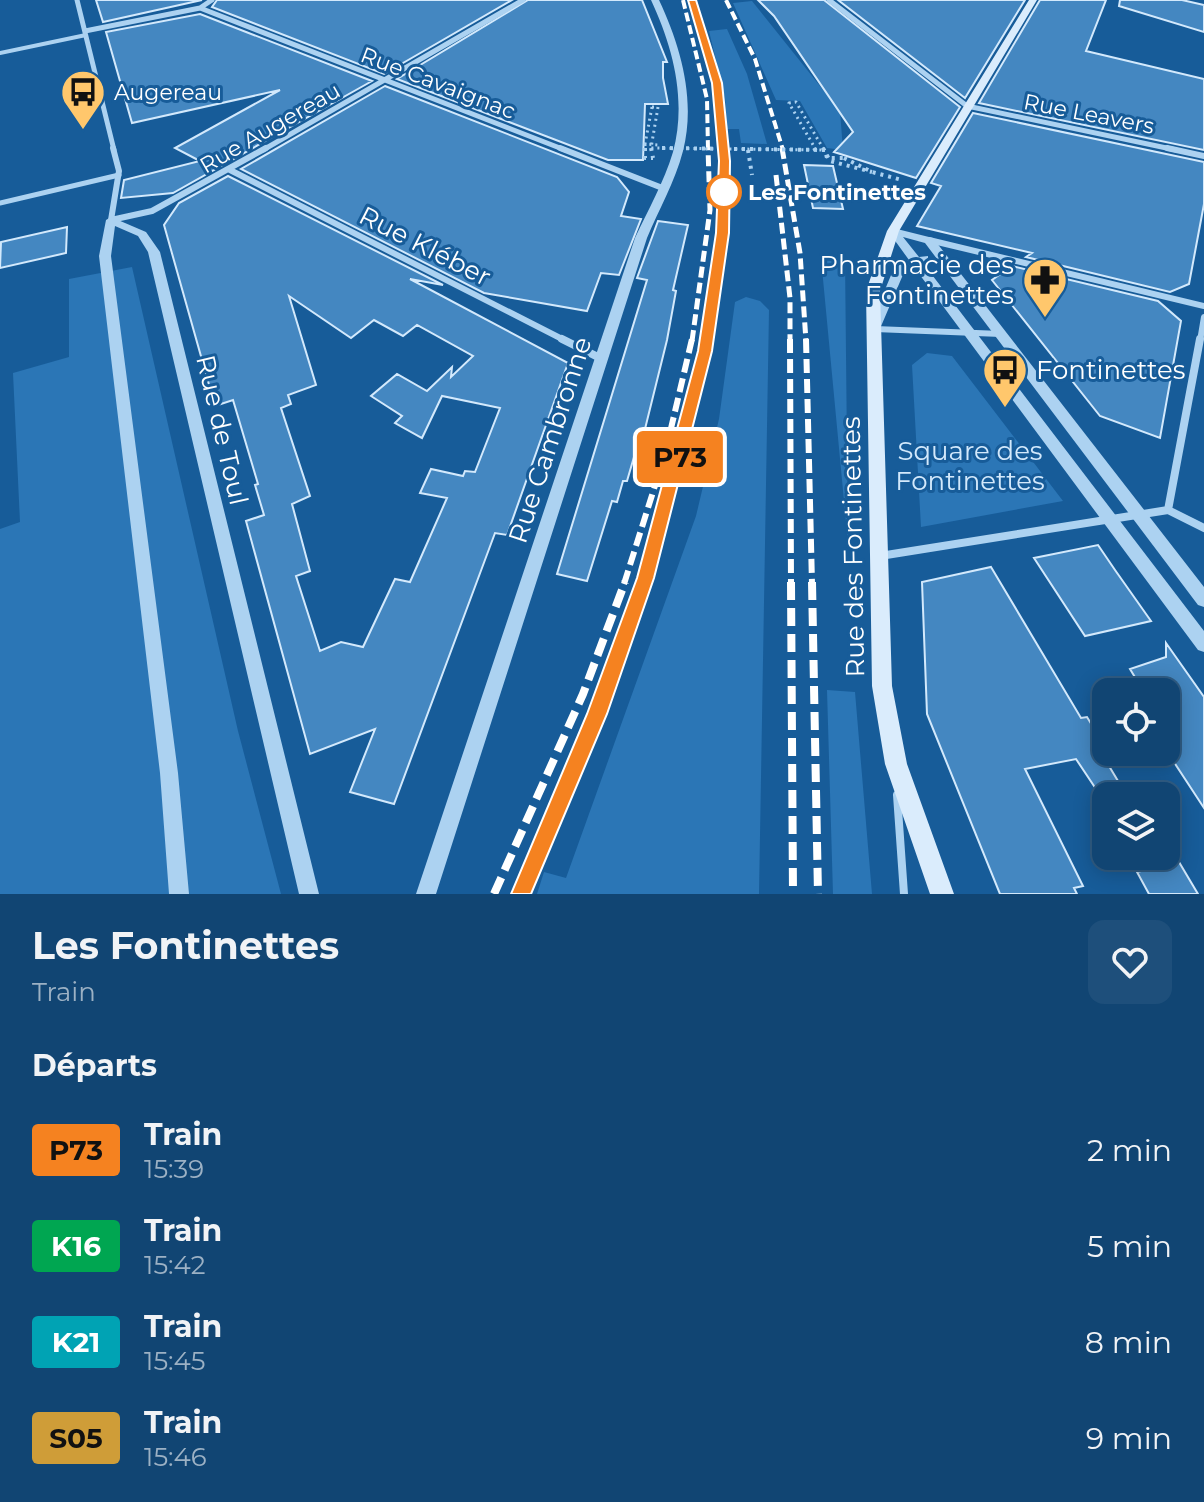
<!DOCTYPE html>
<html lang="fr">
<meta charset="utf-8">
<style>
:root{--surface:#114573;--page:#1e4f7b;--text:#f1f3f6;--muted:#9cb1c4;--line:#305d85}
body{margin:0;font-family:Montserrat,sans-serif;background:var(--page);color:var(--text);height:100vh;display:flex;flex-direction:column;font-size:30px;white-space:nowrap}
*{box-sizing:border-box;margin:0}
p{font-size:26px;color:var(--muted)}
.icon{flex:none;width:44px;height:44px;fill:none;stroke:currentColor;stroke-width:2;stroke-linecap:round;stroke-linejoin:round}
.map{position:relative;height:894px;overflow:hidden}
.side{display:flex;flex-direction:column;background:var(--surface);flex:1}
.side>*{flex:none}
.badge{padding:0 16px;border-radius:6px;font-size:28px;line-height:52px}
.controls{position:absolute;left:1092px;top:678px;display:grid;gap:16px}
.controls a{display:grid;place-items:center;width:88px;height:88px;border-radius:16px;background:var(--surface);box-shadow:0 4px 20px #0003,0 0 0 2px var(--line);font-size:40px}
.map>.badge{position:absolute;translate:-50% -50%;box-shadow:0 0 0 4px #fff}
h2{padding:0 32px;font-size:30px;line-height:72px}
.round{display:grid;place-items:center;flex:none;width:84px;height:84px;border-radius:16px;background:var(--page)}
.headline{display:flex;align-items:center;justify-content:space-between;height:136px;padding:0 32px}
h1{font-size:38px;font-weight:700;line-height:60px}
ul{padding:0;list-style:none}
li{display:flex;align-items:center;gap:24px;height:96px;padding:0 32px}
li div{flex:1}
li b{display:block;font-size:30px}
li em{font-style:normal}
li .badge{min-width:88px;font-weight:700;text-align:center}
.map>svg:first-child{display:block}
.green{fill:#2b76b6}
.building{fill:#4487c1;stroke:#d3e9fc;stroke-width:2;fill-rule:evenodd}
.lines{fill:none;stroke-linecap:round;stroke-linejoin:round}
.path-far1{stroke:#acd2f1;stroke-width:3;stroke-dasharray:2 4;stroke-linecap:butt}
.path{stroke:#acd2f1;stroke-width:4;stroke-dasharray:3 5;stroke-linecap:butt}
.service-far2{stroke:#acd2f1;stroke-width:4}
.service-far1{stroke:#acd2f1;stroke-width:5}
.service{stroke:#acd2f1;stroke-width:8}
.minor-far2{stroke:#acd2f1;stroke-width:5}
.minor-far1{stroke:#acd2f1;stroke-width:6}
.minor{stroke:#acd2f1;stroke-width:8}
.tertiary{fill:#acd2f1;fill-rule:evenodd}
.secondary{fill:#daecfc;fill-rule:evenodd}
.rail-far3{stroke:#fff;stroke-width:4;stroke-dasharray:9 4;stroke-linecap:butt}
.rail-far2{stroke:#fff;stroke-width:5;stroke-dasharray:11 5;stroke-linecap:butt}
.rail-far1{stroke:#fff;stroke-width:6;stroke-dasharray:14 6;stroke-linecap:butt}
.rail{stroke:#fff;stroke-width:8;stroke-dasharray:18 8;stroke-linecap:butt}
.path-bridge-far1{stroke:#acd2f1;stroke-width:3;stroke-dasharray:2 4;stroke-linecap:butt}
.path-bridge{stroke:#acd2f1;stroke-width:4;stroke-dasharray:3 5;stroke-linecap:butt}
.line{fill:#f58220;stroke:#fff;stroke-width:2}
.stop-dot{fill:#fff;stroke:#f58220;stroke-width:4}
.labels{text-anchor:middle;dominant-baseline:central;stroke-width:6;stroke-linejoin:round;paint-order:stroke}
.far-street-label{font-size:22px;fill:#fff;stroke:#175c99}
.far-poi-label{font-size:22px;fill:#fff;stroke:#175c99;text-anchor:start}
.far-stop-label{font-size:22px;font-weight:bold;fill:#fff;stroke:#175c99;text-anchor:start}
.street-label{font-size:26px;fill:#fff;stroke:#175c99}
.poi-label{font-size:26px;fill:#fff;stroke:#175c99;text-anchor:end}
.park-label{font-size:26px;fill:#d3e9fc;stroke:#175c99}
</style>
<div class="map">
<svg width="1204" height="894" viewBox="0 0 1204 894">
<rect width="100%" height="100%" fill="#175c99"/>
<!-- green -->
<path class="green" d="M752,1L840,111L843,150L827,148L800,101L776,100L733,3Z
M727,29L747,74L767,144L741,143L739,129H727L725,98L709,31Z
M821,258L845,259L848,543Z
M132,267L238,731L281,894H0V529L20,522L13,373L69,357V279Z
M746,297L760,301L769,310L759,894H537L544,872L566,878L696,516L719,419L735,302Z
M927,353L952,356L1063,501L921,527L912,365Z
M827,690L855,692L872,894H833Z"/>
<!-- building -->
<path class="building" d="M96,0H202L103,22Z
M217,0H512L384,74L212,7Z
M528,0H642L667,62H663V78L668,104H645L643,160H608L397,79Z
M758,0H824L960,107L916,178L834,152L853,132L774,16Z
M838,0H1025L965,98Z
M1040,0H1106L1086,51L1204,79V150L979,103Z
M1120,0H1182L1204,5V32L1119,6Z
M200,14L372,81L173,193L121,198L124,180L200,161L175,148L280,90L132,123L106,32Z
M385,86L617,177L629,192L621,216L641,219L619,275L601,273L587,311L484,293L241,169Z
M973,113L1204,162V204L1189,284L1170,292L1026,257L1032,253L917,226L941,186L931,183Z
M804,165L833,166L843,209L813,208Z
M228,176L443,285L410,279L568,363L507,535L495,533L394,804L350,792L375,729L310,754L246,521L264,515L255,485L258,484L233,400L215,406L164,225L179,203ZM289,296L351,338L374,320L403,336L417,325L473,356L451,377L452,367L427,391L397,374L371,396L402,416L395,423L422,438L442,396L500,408L475,472L465,471L463,476L431,469L420,493L447,498L410,582L395,579L363,647L341,642L320,651L296,576L310,571L292,504L310,496L281,408L291,404L288,395L316,385Z
M658,221L688,225L673,290L676,291L667,340L644,433H641L627,481H623L617,502L612,501L587,581L557,574L647,280L637,278Z
M67,227L66,253L0,268L1,242Z
M1012,266L1158,301L1181,321L1160,438L1100,416L992,280Z
M1098,545L1115,570L1151,621L1085,636L1034,558Z
M991,567L1081,718L1087,717L1106,748V761L1127,796H1106V804L1076,759L1025,769L1083,886L1074,888L1077,894H1000L927,714L922,582Z
M1166,643L1204,697V808L1166,750V692H1144L1130,669L1166,657Z
M1179,862L1198,894H1149L1137,872Z"/>
<g class="lines">
<!-- path-far1 -->
<path class="path-far1" d="M652,107L645,144L659,145
M645,144V150
M816,150L789,103L796,102L824,150"/>
<!-- path -->
<path class="path" d="M645,148V158H653
M651,148L653,158
M814,148L816,151
M823,148L830,161L872,172
M748,150L752,175
M844,158L872,172L902,180"/>
<!-- service-far2 -->
<path class="service-far2" d="M0,53L86,35"/>
<!-- service-far1 -->
<path class="service-far1" d="M0,203L119,175"/>
<!-- service -->
<path class="service" d="M897,795L904,894"/>
<!-- minor-far2 -->
<path class="minor-far2" d="M77,0L114,150
M829,0L967,106L1176,150
M200,8L565,150
M85,31L200,8L212,0
M263,150L523,0"/>
<!-- minor-far1 -->
<path class="minor-far1" d="M560,148L665,189
M1167,148L1204,156
M230,170L566,341
M111,220L119,171L113,148
M111,220L152,211L266,148
M929,240L1204,306
M875,329L1001,334
M1200,341L1204,317"/>
<!-- minor -->
<path class="minor" d="M562,339L602,359
M1168,510L1204,528
M880,556L1168,510L1200,339"/>
<!-- tertiary -->
<path class="tertiary" d="M651,0H659C681,47 696,100 683,151C675,182 659,209 647,238L436,894H416L635,238C648,210 664,182 673,152C687,100 673,47 651,0Z
M111,217L146,232L160,252L319,894H299L148,252L138,236L115,226L111,256L178,773L189,894H169L160,773L99,256L106,220Z
M893,228L933,238L1204,587V607L1198,605L925,243L903,237L919,257L928,256V262L923,263L1204,631V652L1198,650L914,267L905,270L879,331H871L869,328L894,268L909,260L888,231Z"/>
<!-- secondary -->
<path class="secondary" d="M1029,0H1037L899,231L880,291L892,686L907,764L954,894H930L885,764L872,686L866,291L887,231Z"/>
<!-- rail-far3 -->
<path class="rail-far3" d="M683,0L707,99L708,150
M726,0L755,59L783,150
M723,132V150"/>
<!-- rail-far2 -->
<path class="rail-far2" d="M782,148L800,253L806,341
M776,175L790,298V341
M692,341L710,210L708,148
M706,341L719,255L723,148"/>
<!-- rail-far1 -->
<path class="rail-far1" d="M790,339L791,584
M806,339L812,584
M624,584L665,454L692,339
M642,584L680,455L707,339"/>
<!-- rail -->
<path class="rail" d="M791,582L793,894
M812,582L818,894
M494,894L583,694L625,582
M523,894L589,732L642,582"/>
<!-- path-bridge-far1 -->
<path class="path-bridge-far1" d="M652,107H658L651,148L825,150"/>
<!-- path-bridge -->
<path class="path-bridge" d="M662,148L825,150L827,158H844"/>
</g>
<!-- line -->
<path class="line" d="M688,0H696L722,83L730,161L729,233L712,351L654,578L607,714L531,894H511L587,714L637,578L698,351L716,233L719,161L712,83Z"/>
<!-- icons -->
<defs>
<g id="bus-pin" transform="scale(2.3)"><path d="M0 17L-7.5 6A9.5 9.5 0 1 1 7.5 6Z" fill="#ffc76c" stroke="#175c99"/><path d="M-5-6H5V4H4V6H2V4H-2V6H-4V4H-5ZM-3.5-4V0h7V-4ZM-3.5 1.2v1.5H-2V1.2ZM2 1.2v1.5H3.5V1.2Z" fill="#111"/></g>
<g id="pharmacy-pin" transform="scale(2.3)"><path d="M0 17L-7.5 6A9.5 9.5 0 1 1 7.5 6Z" fill="#ffc76c" stroke="#175c99"/><path d="M-2-6h4v4h4v4h-4v4h-4v-4h-4v-4h4Z" fill="#111"/></g>
</defs>
<g fill-rule="evenodd">
<use href="#bus-pin" x="83" y="92"/>
<use href="#pharmacy-pin" x="1045" y="280"/>
<use href="#bus-pin" x="1005" y="370"/>
</g>
<!-- markers -->
<circle class="stop-dot" cx="724" cy="192" r="16"/>
<g class="labels">
<!-- far-street labels -->
<g class="far-street-label">
<text transform="translate(438 83) rotate(21)">Rue Cavaignac</text>
<text transform="translate(1089 114) rotate(11)">Rue Leavers</text>
<text transform="translate(270 128) rotate(-30)">Rue Augereau</text>
</g>
<!-- far-poi labels -->
<g class="far-poi-label">
<text x="114" y="92">Augereau</text>
</g>
<!-- far-stop labels -->
<g class="far-stop-label">
<text x="748" y="192">Les Fontinettes</text>
</g>
<!-- street labels -->
<g class="street-label">
<text transform="translate(425 246) rotate(27)">Rue Kléber</text>
<text transform="translate(222 430) rotate(77)">Rue de Toul</text>
<text transform="translate(550 440) rotate(-72)">Rue Cambronne</text>
<text transform="translate(853 547) rotate(-91)">Rue des Fontinettes</text>
</g>
<!-- poi labels -->
<g class="poi-label">
<text x="1014" y="265">Pharmacie des<tspan x="1014" dy="30">Fontinettes</tspan></text>
<text x="1036" y="370" text-anchor="start">Fontinettes</text>
</g>
<!-- park labels -->
<g class="park-label">
<text x="970" y="451">Square des<tspan x="970" dy="30">Fontinettes</tspan></text>
</g>
</g>
</svg>
<div class="controls">
<a><svg class="icon" aria-label="locate" viewBox="0 0 24 24"><circle cx="12" cy="12" r="6"/><path d="M12 2v4M12 18v4M2 12h4M18 12h4"/></svg></a>
<a><svg class="icon" aria-label="layers" viewBox="0 0 24 24"><path d="M12 4l9 5-9 5-9-5zM3 14l9 5 9-5"/></svg></a>
</div>
<b class="badge" style="left:680px;top:457px;background:#f58220;color:#111">P73</b>
</div>
<section class="side">
<div class="headline"><div><h1>Les Fontinettes</h1><p>Train</p></div><a class="round"><svg class="icon" aria-label="heart" viewBox="0 0 24 24"><path d="M12 20l-8-8c-3-5 5-10 8-4 3-6 11-1 8 4z"/></svg></a></div>
<h2>Départs</h2>
<ul>
<li><span class="badge" style="background:#f58220;color:#111">P73</span><div><b>Train</b><p>15:39</p></div><em>2 min</em></li>
<li><span class="badge" style="background:#00a651;color:#fff">K16</span><div><b>Train</b><p>15:42</p></div><em>5 min</em></li>
<li><span class="badge" style="background:#00a3b4;color:#fff">K21</span><div><b>Train</b><p>15:45</p></div><em>8 min</em></li>
<li><span class="badge" style="background:#cf9d38;color:#111">S05</span><div><b>Train</b><p>15:46</p></div><em>9 min</em></li>
</ul>
</section>
